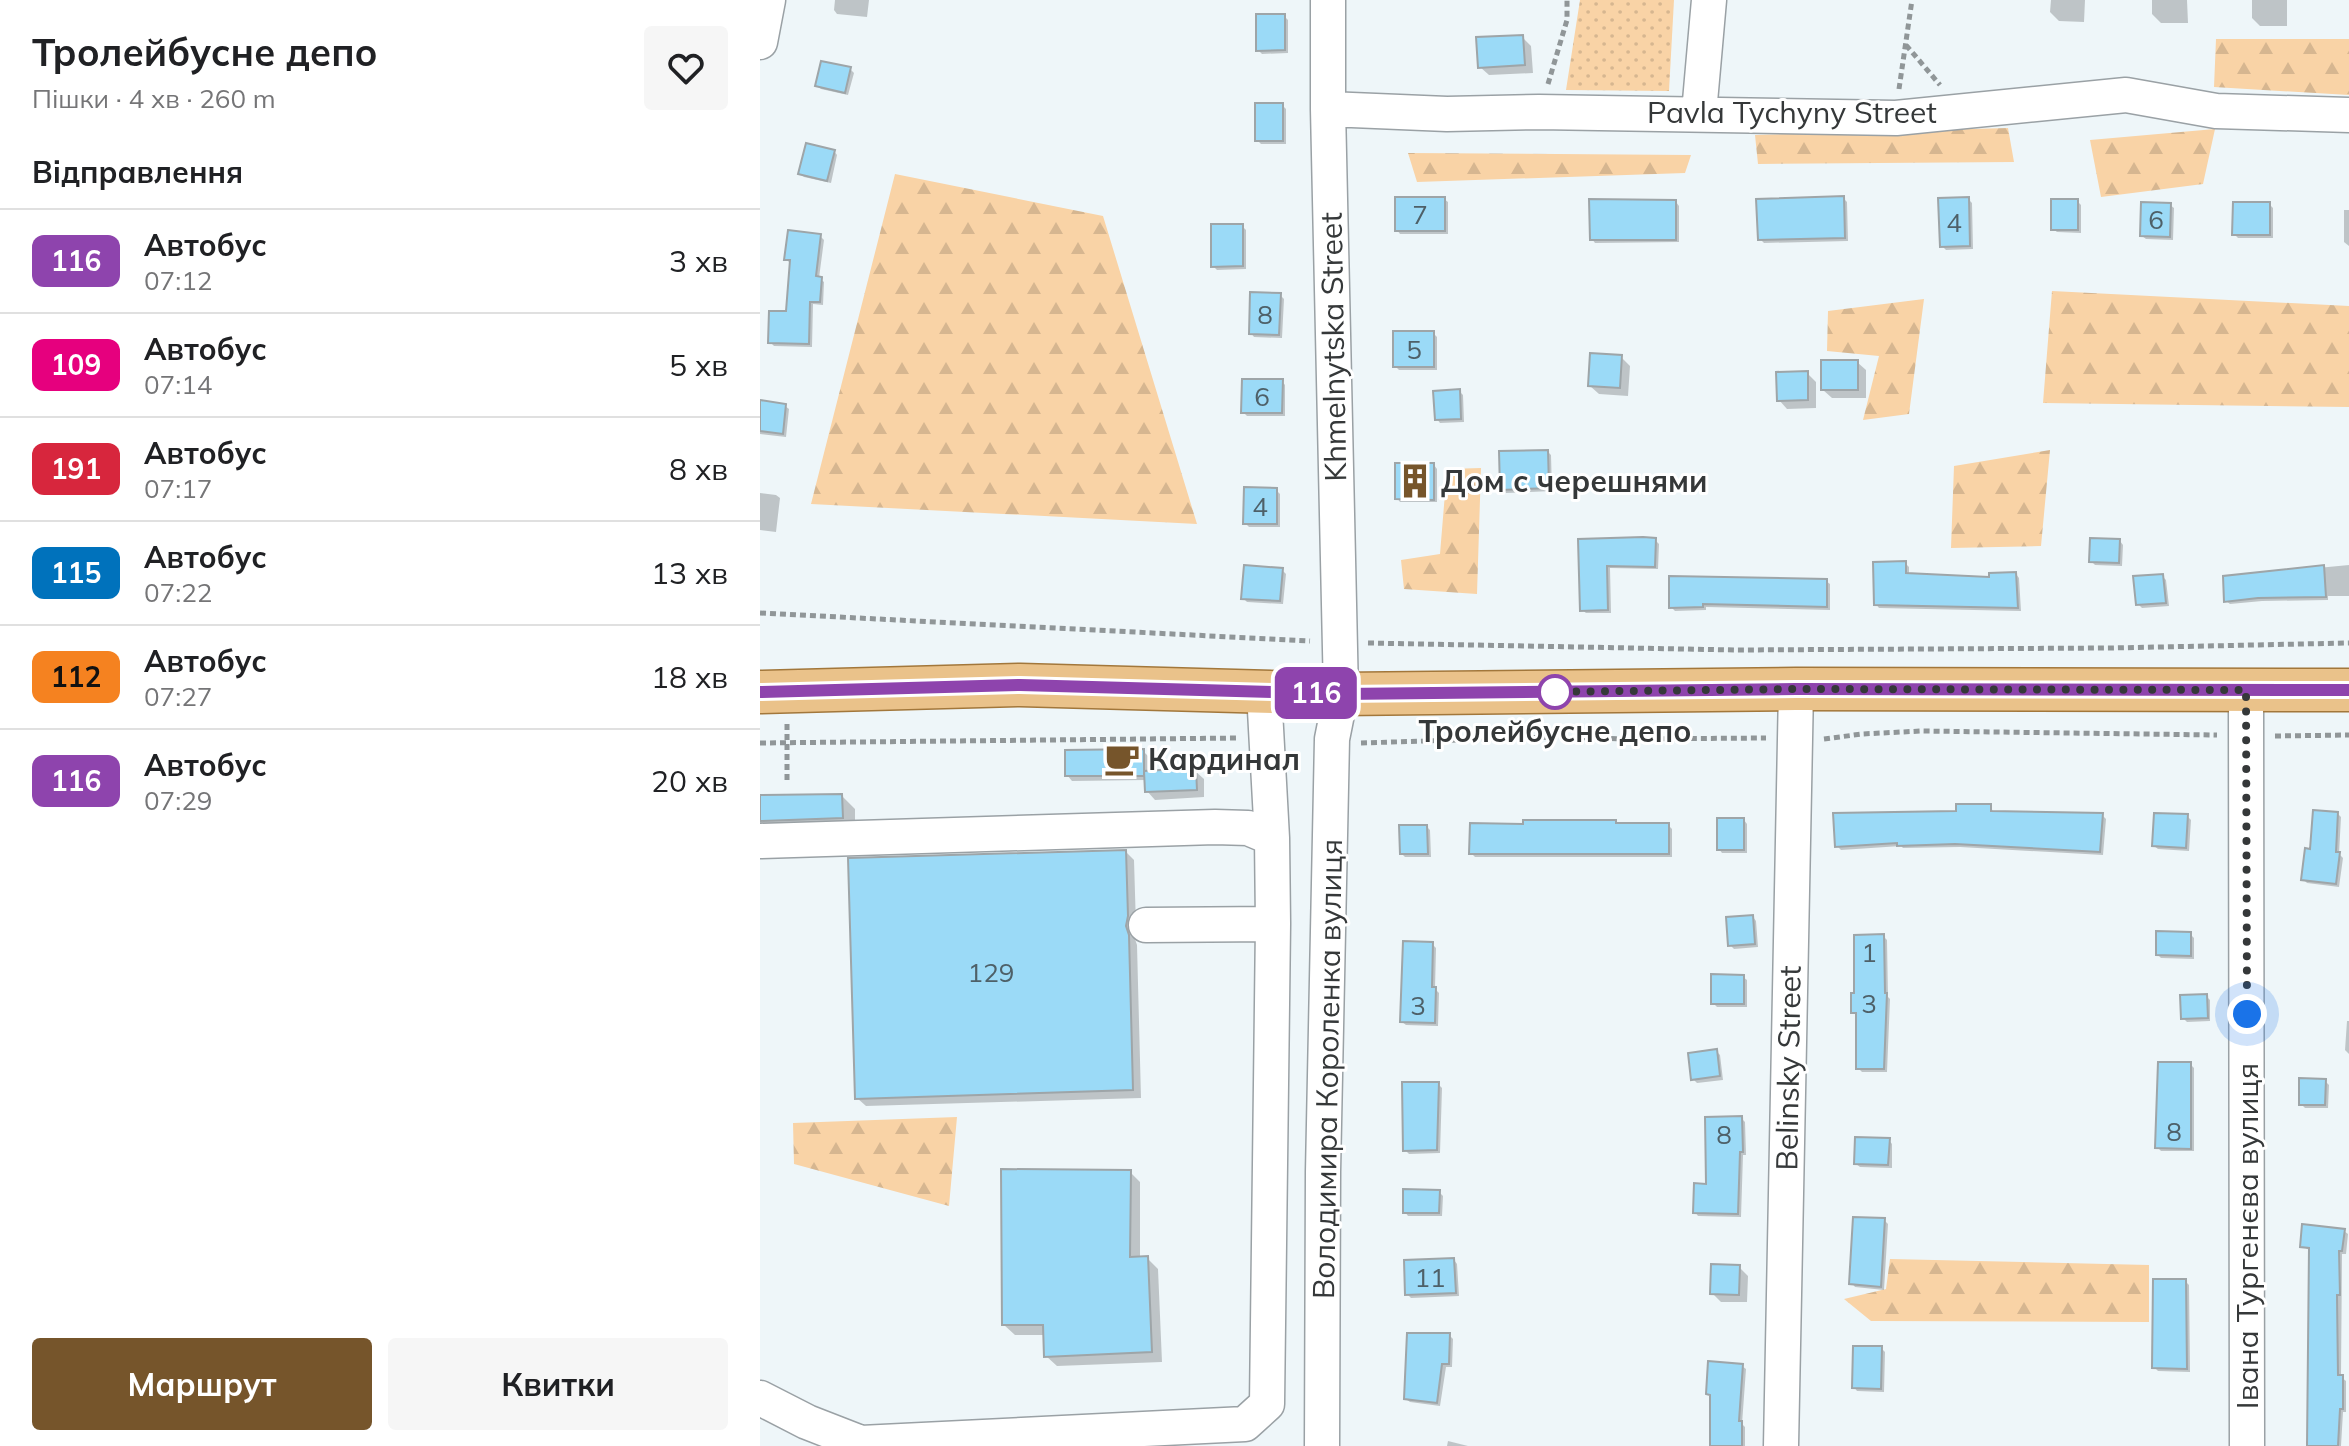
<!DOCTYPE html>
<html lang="uk">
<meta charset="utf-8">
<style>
:root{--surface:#fff;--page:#f6f6f6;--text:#202124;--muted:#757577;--line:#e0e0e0;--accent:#76552b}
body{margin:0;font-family:Mulish,sans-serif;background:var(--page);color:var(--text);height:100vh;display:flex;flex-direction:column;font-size:30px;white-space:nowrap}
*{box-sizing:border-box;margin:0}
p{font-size:26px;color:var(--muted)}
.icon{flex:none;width:44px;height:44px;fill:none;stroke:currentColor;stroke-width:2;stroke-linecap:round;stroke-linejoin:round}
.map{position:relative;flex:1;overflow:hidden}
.drawer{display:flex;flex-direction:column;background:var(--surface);width:760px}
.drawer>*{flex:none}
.badge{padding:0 16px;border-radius:12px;font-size:28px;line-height:52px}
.you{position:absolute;width:40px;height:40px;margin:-20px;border:6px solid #fff;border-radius:50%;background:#1a73e8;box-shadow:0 0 0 12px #1a73e833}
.map>.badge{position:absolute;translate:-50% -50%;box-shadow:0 0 0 4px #fff}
h2{padding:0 32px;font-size:30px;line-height:72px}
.round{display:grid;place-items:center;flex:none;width:84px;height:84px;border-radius:8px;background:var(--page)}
.overview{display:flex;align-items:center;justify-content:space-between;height:136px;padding:0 32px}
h1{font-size:38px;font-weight:700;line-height:60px}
.primary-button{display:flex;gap:16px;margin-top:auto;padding:16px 32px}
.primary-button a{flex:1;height:92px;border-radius:8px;background:var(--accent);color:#fff;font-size:32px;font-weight:700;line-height:92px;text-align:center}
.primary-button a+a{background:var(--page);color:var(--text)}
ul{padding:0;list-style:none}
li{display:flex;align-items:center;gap:24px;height:104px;padding:0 32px;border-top:2px solid var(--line)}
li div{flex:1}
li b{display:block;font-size:30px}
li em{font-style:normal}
li .badge{min-width:88px;font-weight:700;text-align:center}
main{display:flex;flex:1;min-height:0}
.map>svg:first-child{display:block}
.grass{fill:url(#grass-dots)}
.forest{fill:url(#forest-firs)}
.shadow{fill:#0003}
.building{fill:#9bdaf7;stroke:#9ea5a8;stroke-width:2}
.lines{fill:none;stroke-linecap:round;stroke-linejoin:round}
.minor-casing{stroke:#9aa1a5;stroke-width:37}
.major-casing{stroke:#a2773b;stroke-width:45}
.path{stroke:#909698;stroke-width:5;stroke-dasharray:6 4;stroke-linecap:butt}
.minor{stroke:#fff;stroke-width:34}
.major{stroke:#eac28a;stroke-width:42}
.line-casing{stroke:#fff;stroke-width:18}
.line{stroke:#8e44ad;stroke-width:12}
.walk{stroke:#353839;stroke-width:8;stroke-dasharray:0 14.4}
.stop-dot{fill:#fff;stroke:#8e44ad;stroke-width:4}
.labels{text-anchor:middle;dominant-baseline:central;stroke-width:6;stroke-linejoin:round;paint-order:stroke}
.number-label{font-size:26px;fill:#4e6068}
.street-label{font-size:30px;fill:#353839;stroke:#fff}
.poi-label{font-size:30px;font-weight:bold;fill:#353839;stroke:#fff;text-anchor:start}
.stop-label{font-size:30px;font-weight:bold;fill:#353839;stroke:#fff}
</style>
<main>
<section class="drawer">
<div class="overview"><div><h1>Тролейбусне депо</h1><p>Пішки · 4 хв · 260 m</p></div><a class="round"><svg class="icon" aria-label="heart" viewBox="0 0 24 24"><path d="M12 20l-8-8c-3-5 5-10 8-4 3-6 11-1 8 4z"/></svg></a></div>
<h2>Відправлення</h2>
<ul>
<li><span class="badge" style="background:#8e44ad;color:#fff">116</span><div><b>Автобус</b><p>07:12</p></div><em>3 хв</em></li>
<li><span class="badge" style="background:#e6007e;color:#fff">109</span><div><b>Автобус</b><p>07:14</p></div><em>5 хв</em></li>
<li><span class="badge" style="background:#d7263d;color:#fff">191</span><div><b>Автобус</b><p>07:17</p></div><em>8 хв</em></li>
<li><span class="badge" style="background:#0072bc;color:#fff">115</span><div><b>Автобус</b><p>07:22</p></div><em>13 хв</em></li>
<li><span class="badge" style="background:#f58220;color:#111">112</span><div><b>Автобус</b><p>07:27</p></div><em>18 хв</em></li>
<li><span class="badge" style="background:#8e44ad;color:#fff">116</span><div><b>Автобус</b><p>07:29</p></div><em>20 хв</em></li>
</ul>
<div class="primary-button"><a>Маршрут</a><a>Квитки</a></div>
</section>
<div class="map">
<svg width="1589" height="1446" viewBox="0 0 1589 1446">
<defs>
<pattern id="grass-dots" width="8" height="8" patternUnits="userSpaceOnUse" patternTransform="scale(2)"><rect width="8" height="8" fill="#f9d3a6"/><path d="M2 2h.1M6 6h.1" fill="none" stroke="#d6b690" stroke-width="1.8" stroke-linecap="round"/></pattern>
<pattern id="forest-firs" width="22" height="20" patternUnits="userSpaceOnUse" patternTransform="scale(2)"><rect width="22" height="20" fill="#f9d3a6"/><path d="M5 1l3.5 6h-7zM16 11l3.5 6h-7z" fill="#d6b690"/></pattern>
</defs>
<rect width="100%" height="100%" fill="#eef6f9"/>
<!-- grass -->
<path class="grass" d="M820,0H914L909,91L806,90Z"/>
<!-- forest -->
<path class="forest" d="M1456,39H1589V95L1454,87Z
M1248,128L1254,162L998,164L995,135Z
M1455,129L1443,184L1341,197L1330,140Z
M648,153L931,155L925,173L657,182Z
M135,174L343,216L437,524L51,504Z
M1292,291L1589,306V407L1283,403Z
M1164,299L1149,414L1103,420L1119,356L1067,351L1068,311Z
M1290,450L1281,546L1191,548L1194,466Z
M721,468L717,594L644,589L641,560L680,554L687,469Z
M197,1117L189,1206L34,1164L33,1123Z
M1130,1259L1389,1265V1322L1111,1321L1084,1299L1126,1289Z"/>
<!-- shadow -->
<path class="shadow" d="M75,0H109L107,17L77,14L74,10Z
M1291,0H1325L1324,22L1299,21L1290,12Z
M1392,0H1427L1428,23H1401L1392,14Z
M1492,0H1527V26H1500L1492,18Z
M524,16L528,20V53L502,54L498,50Z
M762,37L771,46L773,73L729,75L720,67Z
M90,69L94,73L88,95L61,89L57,85Z
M522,105L526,109V144H501L497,140Z
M74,151L77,155L71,183L44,177L40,173Z
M1083,198L1087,202L1088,241L1004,243L1000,239Z
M684,199L688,202V234H640L637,230Z
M1208,199L1212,203L1213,249L1186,250L1182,246Z
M1317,201L1321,205V233L1297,232L1293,229Z
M916,202L919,206V242L835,243L832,239Z
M1509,204L1513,208V238H1478L1474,234Z
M1410,205L1414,208L1413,240L1386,239L1382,236Z
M1584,210H1589V246L1584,242Z
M482,226L486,230V269L457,270L453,266Z
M60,236L64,240L59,278L64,282L63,305L53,304L52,347L14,346L10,342L28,313L30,263L26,259Z
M520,295L524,299L522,338L494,337L491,333Z
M673,333L677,337V370H639L635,366Z
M861,357L870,366L868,396L839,394L830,386Z
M1097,362L1106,370V398H1072L1063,390Z
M1047,373L1056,382V408L1027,409L1019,400Z
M522,381L525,385V416H487L483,412Z
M699,391L703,395L704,422L680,423L677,419Z
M0,402L25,406L29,409L26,437L0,434Z
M788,452L791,455L792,491L746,493L742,489Z
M674,465L677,469V502H640L637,498Z
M516,490L520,494V527H489L485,523Z
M0,493L16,495L20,498L16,532L0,530Z
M895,540L899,544L898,569L850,568L851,613H826L822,610L820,541Z
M1360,541L1363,545L1362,566L1335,565L1331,561Z
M1145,563L1149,567V575L1231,579L1256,574L1259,578L1261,611L1119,608L1116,604Z
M1589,565V596H1568V600L1502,601L1470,604L1466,601L1465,577Z
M522,570L526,574L523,604L487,602L483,598Z
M1402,576L1406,580L1409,606L1382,608L1378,604Z
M1066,581L1070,584V610L946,607V610L915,611L911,607Z
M383,751L389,757L388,772L435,771L444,779V797L395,800L387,791L386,780L312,781L307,775Z
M82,796L95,809V831L11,834L0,823V797Z
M1230,806L1234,813L1342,815L1346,819L1343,855L1200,847L1143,848L1141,846L1081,850L1077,846Z
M1578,814L1581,817L1579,854L1583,858L1579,887L1547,883L1543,879L1552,851Z
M1427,816L1431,820L1429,851L1398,849L1394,846Z
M984,820L987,824V853H962L959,849Z
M908,825L912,829V857H715L711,853Z
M667,827L670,830L671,857H645L642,854Z
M366,852L374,860L376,926L374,936L377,945L381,1098L106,1106L97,1098Z
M993,917L996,921L998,947L974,949L970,945Z
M1430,934L1434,938V959L1401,958L1398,955Z
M1123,936L1127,940L1128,997L1130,999L1127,1072H1102L1098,1068L1097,1016L1093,1012L1096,995Z
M672,944L676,948L675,989L679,993L678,1026L646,1025L642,1022Z
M983,977L987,980V1007H957L953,1003Z
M1446,996L1450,1000V1021L1427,1022L1423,1018Z
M1587,1021H1589V1054L1585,1050Z
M956,1051L960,1055L963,1080L937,1083L933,1079Z
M1430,1064L1434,1068V1151H1401L1397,1147Z
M1565,1081L1569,1085L1568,1108H1545L1541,1104Z
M678,1084L682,1088L680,1153L649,1154L645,1150Z
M981,1118L985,1122L986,1155H983L981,1217L938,1216L935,1212Z
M1129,1140L1132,1144V1168L1100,1167L1096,1164Z
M370,1172L380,1182V1259L387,1258L398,1269L402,1362L297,1366L286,1356L285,1335H255L244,1325Z
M679,1192L683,1196L682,1216H648L645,1212Z
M1124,1220L1128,1224L1124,1290L1095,1287L1092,1283Z
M1584,1231L1588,1234L1586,1254H1582L1581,1377L1586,1381V1412H1583L1581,1446H1546V1441H1549L1551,1251L1542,1246Z
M694,1260L697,1264L699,1296L651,1298L647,1294Z
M979,1267L988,1276L987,1302H961L952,1293Z
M1425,1281L1429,1285L1430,1372L1398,1371L1394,1367Z
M689,1335L693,1339L692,1367H686L680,1406L650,1402L646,1399Z
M1121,1348L1125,1352L1124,1392L1097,1391L1094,1387Z
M982,1366L986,1369L982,1424L985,1427V1446H952V1398L948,1393Z
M688,1441L708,1446H687Z"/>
<!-- building -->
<path class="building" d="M496,14H525V50L496,51Z
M763,35L765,65L718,68L716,37Z
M61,61L91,67L85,93L55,86Z
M495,103H523V141H495Z
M46,143L75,150L67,181L38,174Z
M1084,196L1085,238L998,240L996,199Z
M635,197H685V231H635Z
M1209,197L1210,246L1180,247L1178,198Z
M829,199L916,200V240H830Z
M1291,199H1318V230H1291Z
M1381,202L1411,203L1410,237L1380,236Z
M1473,202H1510V235H1472Z
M451,224H483V266L451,267Z
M28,230L61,234L56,276L62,277L60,302H50L49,344L8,343L9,311H26L30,260H24Z
M490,292L521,293L519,335L489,334Z
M633,331H674V367H633Z
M830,353L862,355L860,388L828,386Z
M1061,360H1098V390H1061Z
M1048,371V400L1017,401L1016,372Z
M482,379H523L522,413H481Z
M700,389L701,419L675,420L673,391Z
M0,400L26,404L23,434L0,431Z
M788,450L789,488L740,490L739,451Z
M635,463H674V500L635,499Z
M484,487L517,488V524H483Z
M883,537L896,538L895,567L847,566L848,610L820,611L818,539Z
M1330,538L1360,539L1359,563L1329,562Z
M1146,561V573L1229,577V573L1256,572L1258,608L1114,605L1113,562Z
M484,565L523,568L520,601L481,599Z
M1564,565L1566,597L1498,598L1464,602L1463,576Z
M1403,574L1406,603L1376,605L1373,576Z
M909,576L1067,579V607L943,604V607L909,608Z
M384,749V776H305V750Z
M436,768L437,790L385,792L384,771Z
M82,794L83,818L0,821V795Z
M1196,804H1231V811L1343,813L1340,852L1195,844L1137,846V843L1075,847L1073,813L1196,811Z
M1553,810L1578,812L1576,852H1580L1576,884L1541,880L1545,848L1550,849Z
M1394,813L1428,814L1426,848L1392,846Z
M957,818H984V850H957Z
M763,820H856V823H909V854H709L710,823L763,824Z
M639,825H667L668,854H640Z
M366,850L368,916L366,926L369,935L373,1090L95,1099L88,858Z
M993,915L995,944L968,946L966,917Z
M1396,931L1431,932V956L1396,955Z
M1124,934L1125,993H1127L1124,1069H1096V1013H1091V993H1094V935Z
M643,941L673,942L672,987H676L675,1023L640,1022Z
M951,974L984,975V1004H951Z
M1447,994L1448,1018L1421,1019L1420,995Z
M957,1049L960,1076L931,1080L928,1053Z
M1398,1062H1431V1149L1395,1148Z
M1539,1078L1566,1079L1565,1105H1539Z
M642,1082H679L677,1150L643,1151Z
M982,1116L983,1152H980L978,1214L933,1213L934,1183L946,1184L945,1117Z
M1095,1137L1130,1138L1128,1165L1094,1164Z
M241,1169L371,1170L370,1257L388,1256L392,1352L284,1357L283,1325H242Z
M643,1189L680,1190L679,1213H643Z
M1093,1217L1125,1218L1121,1287L1089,1284Z
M1542,1224L1585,1229L1582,1251H1579L1580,1295H1577L1578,1375H1583V1409H1580L1578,1446H1547L1549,1248L1540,1247Z
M694,1258L696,1293L645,1295L644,1260Z
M951,1264L980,1265L979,1295L950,1294Z
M1393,1279H1426L1427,1369L1392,1368Z
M647,1333H690L689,1364H682L677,1403L644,1399Z
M1093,1346H1122L1121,1389L1092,1388Z
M948,1361L983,1364L979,1421H982V1446H950V1395L946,1394Z"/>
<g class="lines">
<!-- minor casing -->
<g class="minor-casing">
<path id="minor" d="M0,42L8,0
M568,109L687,114L779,112L1136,118L1366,95L1456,111L1589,115
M939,113L949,0
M1486,690L1487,1446
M504,692L512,838
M0,841L455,827L488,828L512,838L513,924
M0,1398L47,1422L101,1443L485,1424L507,1404L513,924L386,925
M562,1446L563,1172L572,739L581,694L568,109V0
M1021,1446L1036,689"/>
</g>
<!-- major casing -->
<g class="major-casing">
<path id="major" d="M0,692L260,685L581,694L1036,689L1589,690"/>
</g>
<!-- path -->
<path class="path" d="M1146,45L1180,85
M788,84L807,20V0
M1139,89L1152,0
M0,613L550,641
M608,643L976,650L1351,648L1589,643
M1515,736L1589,735
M1064,739L1102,734L1162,731L1457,735
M0,743L479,738
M601,743L793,737L871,739L1006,738
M27,780V724"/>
<!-- minor -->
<use href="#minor" class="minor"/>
<!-- major -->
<use href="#major" class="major"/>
</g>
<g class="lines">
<!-- line casing -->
<g class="line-casing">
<path id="line" d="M0,692L260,685L581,694L1036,689L1589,690"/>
</g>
<!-- line -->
<use href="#line" class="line"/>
<!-- walk -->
<path class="walk" d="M795,692H784L1036,689L1486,690L1487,1014"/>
</g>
<!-- icons -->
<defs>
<g id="building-bare" transform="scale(2.76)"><path d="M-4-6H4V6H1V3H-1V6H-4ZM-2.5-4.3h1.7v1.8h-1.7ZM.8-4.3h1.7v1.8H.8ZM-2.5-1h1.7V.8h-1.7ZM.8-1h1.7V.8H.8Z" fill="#76552b" stroke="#fff" stroke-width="2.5" paint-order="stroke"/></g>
<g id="cafe-bare" transform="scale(2.76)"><path d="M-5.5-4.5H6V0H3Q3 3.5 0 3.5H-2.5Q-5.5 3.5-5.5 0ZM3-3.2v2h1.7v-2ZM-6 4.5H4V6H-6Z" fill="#76552b" stroke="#fff" stroke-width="2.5" paint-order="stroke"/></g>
</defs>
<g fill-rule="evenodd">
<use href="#building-bare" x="655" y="481"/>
<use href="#cafe-bare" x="362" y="759"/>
</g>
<!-- markers -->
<circle class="stop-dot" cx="795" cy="692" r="16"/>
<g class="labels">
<!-- number labels -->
<g class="number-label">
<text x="660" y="214">7</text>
<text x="1396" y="219">6</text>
<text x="1194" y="222">4</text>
<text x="505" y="314">8</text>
<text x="654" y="349">5</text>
<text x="502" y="396">6</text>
<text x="500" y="506">4</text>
<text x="1109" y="952">1</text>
<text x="231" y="972">129</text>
<text x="1109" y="1003">3</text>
<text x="658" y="1005">3</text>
<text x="1414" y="1131">8</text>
<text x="964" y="1134">8</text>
<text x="670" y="1277">11</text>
</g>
<!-- street labels -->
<g class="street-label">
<text x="1032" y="112">Pavla Tychyny Street</text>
<text transform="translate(573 347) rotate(-91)">Khmelnytska Street</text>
<text transform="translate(1028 1068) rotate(-89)">Belinsky Street</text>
<text transform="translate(567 1069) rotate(-89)">Володимира Короленка вулиця</text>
<text transform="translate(1487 1236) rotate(-90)">Івана Тургенєва вулиця</text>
</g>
<!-- poi labels -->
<g class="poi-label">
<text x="681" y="481">Дом с черешнями</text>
<text x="388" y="759">Кардинал</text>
</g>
<!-- stop labels -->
<g class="stop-label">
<text x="795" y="731">Тролейбусне депо</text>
</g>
</g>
</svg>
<div class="you" style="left:1487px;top:1014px"></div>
<b class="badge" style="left:556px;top:693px;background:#8e44ad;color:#fff">116</b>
</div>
</main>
